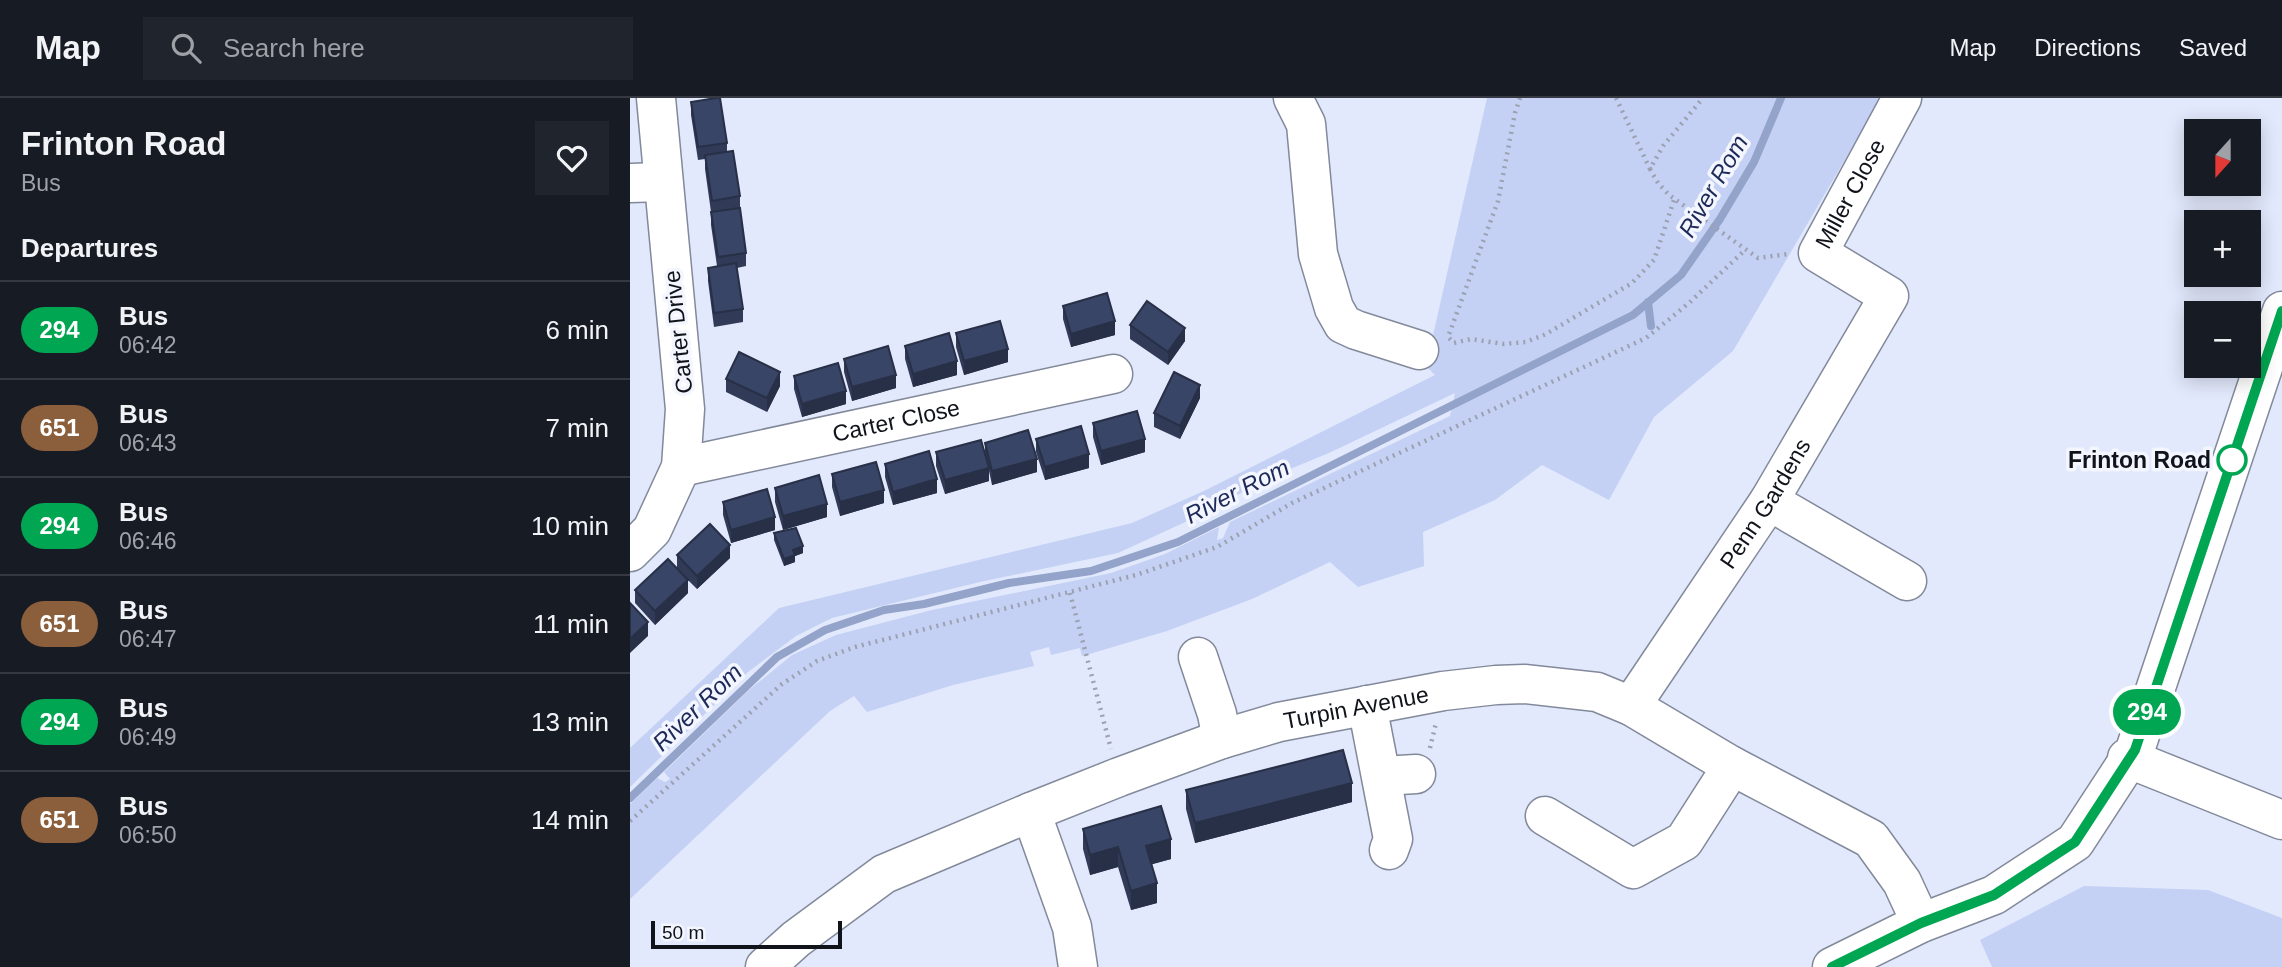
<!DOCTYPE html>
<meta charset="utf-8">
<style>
:root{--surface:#171b24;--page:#20242c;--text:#f1f3f6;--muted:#9ea1a6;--line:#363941}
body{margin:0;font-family:Arial,sans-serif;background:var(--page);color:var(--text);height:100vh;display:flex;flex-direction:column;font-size:26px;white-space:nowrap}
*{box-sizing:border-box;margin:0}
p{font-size:23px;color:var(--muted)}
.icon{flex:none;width:38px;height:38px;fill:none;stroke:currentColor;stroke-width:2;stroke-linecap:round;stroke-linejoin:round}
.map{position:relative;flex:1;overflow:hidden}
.panel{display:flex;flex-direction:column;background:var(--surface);width:630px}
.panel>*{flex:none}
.badge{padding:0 14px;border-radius:23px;font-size:24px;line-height:46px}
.needle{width:46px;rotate:201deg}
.fabs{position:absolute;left:1554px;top:21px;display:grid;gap:14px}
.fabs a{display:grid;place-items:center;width:77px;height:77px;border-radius:0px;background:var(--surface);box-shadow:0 4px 18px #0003;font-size:35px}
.scale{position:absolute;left:21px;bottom:18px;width:191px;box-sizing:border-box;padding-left:7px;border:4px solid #11131a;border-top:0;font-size:19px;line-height:24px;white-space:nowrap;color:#11131a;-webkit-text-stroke:5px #f3f6fe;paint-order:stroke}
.map>.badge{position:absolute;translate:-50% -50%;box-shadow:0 0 0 4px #fff}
h2{padding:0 21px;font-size:26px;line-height:63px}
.round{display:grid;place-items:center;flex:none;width:74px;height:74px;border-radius:0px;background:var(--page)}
.overview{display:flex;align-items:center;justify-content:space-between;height:119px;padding:0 21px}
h1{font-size:33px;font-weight:800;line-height:52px}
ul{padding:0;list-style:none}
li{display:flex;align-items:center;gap:21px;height:98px;padding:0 21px;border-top:2px solid var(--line)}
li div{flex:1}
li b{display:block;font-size:26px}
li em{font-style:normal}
li .badge{min-width:77px;font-weight:700;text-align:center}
header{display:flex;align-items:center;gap:42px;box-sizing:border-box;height:98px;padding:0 35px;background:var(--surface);border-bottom:2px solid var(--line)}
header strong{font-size:33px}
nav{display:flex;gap:38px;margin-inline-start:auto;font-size:24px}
.search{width:490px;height:63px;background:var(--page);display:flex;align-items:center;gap:18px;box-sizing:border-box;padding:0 24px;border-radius:0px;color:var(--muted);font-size:26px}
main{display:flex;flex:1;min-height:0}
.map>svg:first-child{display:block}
.green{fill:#c4d1f4}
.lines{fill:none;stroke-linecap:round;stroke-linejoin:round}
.stream{stroke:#94a3c9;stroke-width:8}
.minor-casing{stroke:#82899a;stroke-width:41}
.path{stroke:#9ca1b0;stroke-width:4.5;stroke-dasharray:2 5;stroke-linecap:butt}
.minor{stroke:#fff;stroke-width:38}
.wall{fill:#313b58}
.shaded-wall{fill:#283047}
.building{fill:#394566;stroke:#283047;stroke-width:2}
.line-casing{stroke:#fff;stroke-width:16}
.line{stroke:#00a651;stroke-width:10}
.stop-dot{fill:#fff;stroke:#00a651;stroke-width:3.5}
.labels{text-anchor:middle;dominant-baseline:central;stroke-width:7;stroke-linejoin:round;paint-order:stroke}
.street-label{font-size:23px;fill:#11131a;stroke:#f3f6fe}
.stop-label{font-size:23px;font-weight:bold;fill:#11131a;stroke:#f3f6fe;text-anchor:end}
.water-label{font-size:24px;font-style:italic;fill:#1c2959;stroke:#f3f6fe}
</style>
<header>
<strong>Map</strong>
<div class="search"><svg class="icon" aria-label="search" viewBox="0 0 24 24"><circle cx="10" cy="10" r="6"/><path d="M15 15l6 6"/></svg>Search here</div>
<nav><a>Map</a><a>Directions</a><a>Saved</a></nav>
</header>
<main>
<section class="panel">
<div class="overview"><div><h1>Frinton Road</h1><p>Bus</p></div><a class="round"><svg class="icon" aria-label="heart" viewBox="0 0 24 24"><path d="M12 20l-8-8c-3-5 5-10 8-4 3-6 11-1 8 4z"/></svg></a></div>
<h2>Departures</h2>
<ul>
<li><span class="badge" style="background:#00a651;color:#fff">294</span><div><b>Bus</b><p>06:42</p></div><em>6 min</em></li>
<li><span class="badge" style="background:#8b5e3c;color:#fff">651</span><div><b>Bus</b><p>06:43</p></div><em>7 min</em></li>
<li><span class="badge" style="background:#00a651;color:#fff">294</span><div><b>Bus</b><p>06:46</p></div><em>10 min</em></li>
<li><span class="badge" style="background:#8b5e3c;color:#fff">651</span><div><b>Bus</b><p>06:47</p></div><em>11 min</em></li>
<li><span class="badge" style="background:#00a651;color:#fff">294</span><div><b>Bus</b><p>06:49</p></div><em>13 min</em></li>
<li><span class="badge" style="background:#8b5e3c;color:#fff">651</span><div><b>Bus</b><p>06:50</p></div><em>14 min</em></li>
</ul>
</section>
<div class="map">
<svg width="1652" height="869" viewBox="0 0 1652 869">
<rect width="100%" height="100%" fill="#e2e9fc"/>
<!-- green -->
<path class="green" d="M857,0H1251L1103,253L1024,319L979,402L912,367L865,402L793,434L794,468L728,489L700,464L622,501L537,533L456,557L452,558L450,550L421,557L419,549L400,554L404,568L323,587L237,614L224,598L200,613L0,801V706L27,680L35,684L40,681L34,674L119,592L162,557L206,537L302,512L481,475L535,456L589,429L587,442L593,440L600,424L820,318L825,295L699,355L636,381L577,414L488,455L350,484L202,520L166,538L118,574L0,689V650L149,510L502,425L576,392L805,277L796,268Z
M1454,788L1578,792L1652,820V869H1362L1350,842Z"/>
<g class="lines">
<!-- stream -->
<path class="stream" d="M1018,204L1021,228
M0,700L147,559L195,532L254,512L294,506L379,485L461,473L548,444L1003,217L1051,177L1090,121L1124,64L1151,0"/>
<!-- minor casing -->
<g class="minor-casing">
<g id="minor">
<path d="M663,0L676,26L688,156L704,210L713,226L726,232L789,252"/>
<path d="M0,85L33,84"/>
<path id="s1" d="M51,369L483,276"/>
<path d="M1139,403L1277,483"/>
<path d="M0,454L22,432L51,369L55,311L26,0"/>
<path d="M568,559L587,616L592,641"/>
<path d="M737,607L763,741L759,752"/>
<path id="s2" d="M1001,608L1139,403L1259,198L1188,155L1272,0"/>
<path d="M1497,660L1652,722"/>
<path d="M752,678L786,676"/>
<path d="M401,714L442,829L448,869"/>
<path d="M915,718L1003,771L1054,743L1102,668"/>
<path id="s3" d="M135,869L166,841L254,776L401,714L489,679L592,641L649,624L813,593L866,587L894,586L967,594L1001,608L1102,668L1241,741L1272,784L1291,825"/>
<path d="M1202,869L1291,825L1364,797L1445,744L1505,652L1652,213"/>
</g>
</g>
<!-- path -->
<path class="path" d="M890,0L885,15L868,103L818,239L824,245L841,241L874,246L896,244L916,236L1002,185L1024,162L1044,102
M986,0L1020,71L1033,48L1073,0
M1020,71L1028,85L1039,97L1128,160L1158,156
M440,495L481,651
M800,650L806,625
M0,723L152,586L187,563L225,549L506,477L587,449L662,405L1016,240L1059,205L1115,152"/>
<!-- minor -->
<use href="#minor" class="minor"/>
</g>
<!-- wall -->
<path class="wall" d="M61,4L97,45V54L110,98V112L116,155V168L107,170L113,211V224L84,229L78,183V170L87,168L81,127V114L75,71V61L68,62L61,17Z
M433,208L485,237L441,249L433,221Z
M500,227L555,243L538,267L500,241Z
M326,235L378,264L334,277L326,249Z
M275,248L327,277L283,289L275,261Z
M214,261L266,290L222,303L214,274Z
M164,278L216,306L172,319L164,291Z
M96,281L150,288L137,314L96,294Z
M570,300L550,341L524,329V315Z
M463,325L515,354L471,367L463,339Z
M406,341L459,370L415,382L406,354Z
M355,345L407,374L362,387L359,373V383L315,396L306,368V354L355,356Z
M255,366L307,395L263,407L255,379Z
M202,376L254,405L210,418L202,389Z
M145,390L197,419L153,432L145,404Z
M93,404L145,432L101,445L93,417Z
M144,435L173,455L165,458V464L154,468L144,442Z
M47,457L100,460L67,491L58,482V495L25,527L5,505V492L47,470Z
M556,692L722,704L565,745L556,711Z
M453,731L541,761L522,766L527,805L501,812L488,769L460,777L453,751Z"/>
<!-- shaded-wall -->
<path class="shaded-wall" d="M485,223V237L441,249V236Z
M555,230V243L538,267V254Z
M378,251V264L334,277V263Z
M327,263V277L283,289V276Z
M150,274V288L137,314V300Z
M266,277V290L222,303V289Z
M570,287V300L550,341V328Z
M216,293V306L172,319V306Z
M515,341V354L471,367V353Z
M459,356V370L415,382V369Z
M407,361V374L362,387V373Z
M359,370V383L315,396V382Z
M307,381V395L263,407V394Z
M254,392V405L210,418V404Z
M197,406V419L153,432V418Z
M145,419V432L101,445V432Z
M100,447V460L67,491V478Z
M173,448V455L165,458V464L154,468V461L163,452Z
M58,482V495L25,527V513Z
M18,524V538L0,555V541Z
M722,685V704L565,745V725Z
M541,741V761L516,768V748Z
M488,749V769L460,777V757Z
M527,785V805L501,812V793Z"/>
<!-- building -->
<path class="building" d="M86,0H90L97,45L68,49L61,4Z
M103,53L110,98L82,103L75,57Z
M110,110L116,155L88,159L81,114Z
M106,165L113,211L84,215L78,170Z
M477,195L485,223L441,236L433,208Z
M517,203L555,230L538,254L500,227Z
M370,223L378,251L334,263L326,235Z
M319,235L327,263L283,276L275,248Z
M258,248L266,277L222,289L214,261Z
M109,254L150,274L137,300L96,281Z
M208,265L216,293L172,306L164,278Z
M544,274L570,287L550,328L524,315Z
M507,313L515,341L471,353L463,325Z
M451,328L459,356L415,369L406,341Z
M398,332L407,361L362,373L355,345Z
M351,342L359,370L315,382L306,354Z
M299,353L307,381L263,394L255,366Z
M246,364L254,392L210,404L202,376Z
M189,377L197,406L153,418L145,390Z
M137,391L145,419L101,432L93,404Z
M80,426L100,447L67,478L47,457Z
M166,430L173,448L163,452L165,457L154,461L144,435Z
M38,461L58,482L25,513L5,492Z
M0,505L18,524L0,541Z
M713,652L722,685L565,725L556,692Z
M531,708L541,741L516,748L527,785L501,793L488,749L460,757L453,731Z"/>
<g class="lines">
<!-- line casing -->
<g class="line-casing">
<path id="line" d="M1202,869L1291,825L1364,797L1445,744L1505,652L1652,213"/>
</g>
<!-- line -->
<use href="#line" class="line"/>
</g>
<!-- markers -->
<circle class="stop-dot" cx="1602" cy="362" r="14"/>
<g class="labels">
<!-- street labels -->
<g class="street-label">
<text stroke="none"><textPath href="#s2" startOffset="635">Miller Close</textPath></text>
<text transform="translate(48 234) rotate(-96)">Carter Drive</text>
<text stroke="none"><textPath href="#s1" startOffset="220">Carter Close</textPath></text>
<text stroke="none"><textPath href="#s2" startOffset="243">Penn Gardens</textPath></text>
<text stroke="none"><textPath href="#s3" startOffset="653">Turpin Avenue</textPath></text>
</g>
<!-- stop labels -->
<g class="stop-label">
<text x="1581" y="362">Frinton Road</text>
</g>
<!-- water labels -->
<g class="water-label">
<text transform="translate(1083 88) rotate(-60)">River Rom</text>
<text transform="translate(607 393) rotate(-27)">River Rom</text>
<text transform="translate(67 609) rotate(-44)">River Rom</text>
</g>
</g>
</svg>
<div class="fabs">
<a><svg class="needle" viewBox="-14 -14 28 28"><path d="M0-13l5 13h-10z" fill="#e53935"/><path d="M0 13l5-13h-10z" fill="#9ea1a6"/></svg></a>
<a>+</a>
<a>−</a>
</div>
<div class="scale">50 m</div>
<b class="badge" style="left:1517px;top:614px;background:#00a651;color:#fff">294</b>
</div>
</main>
